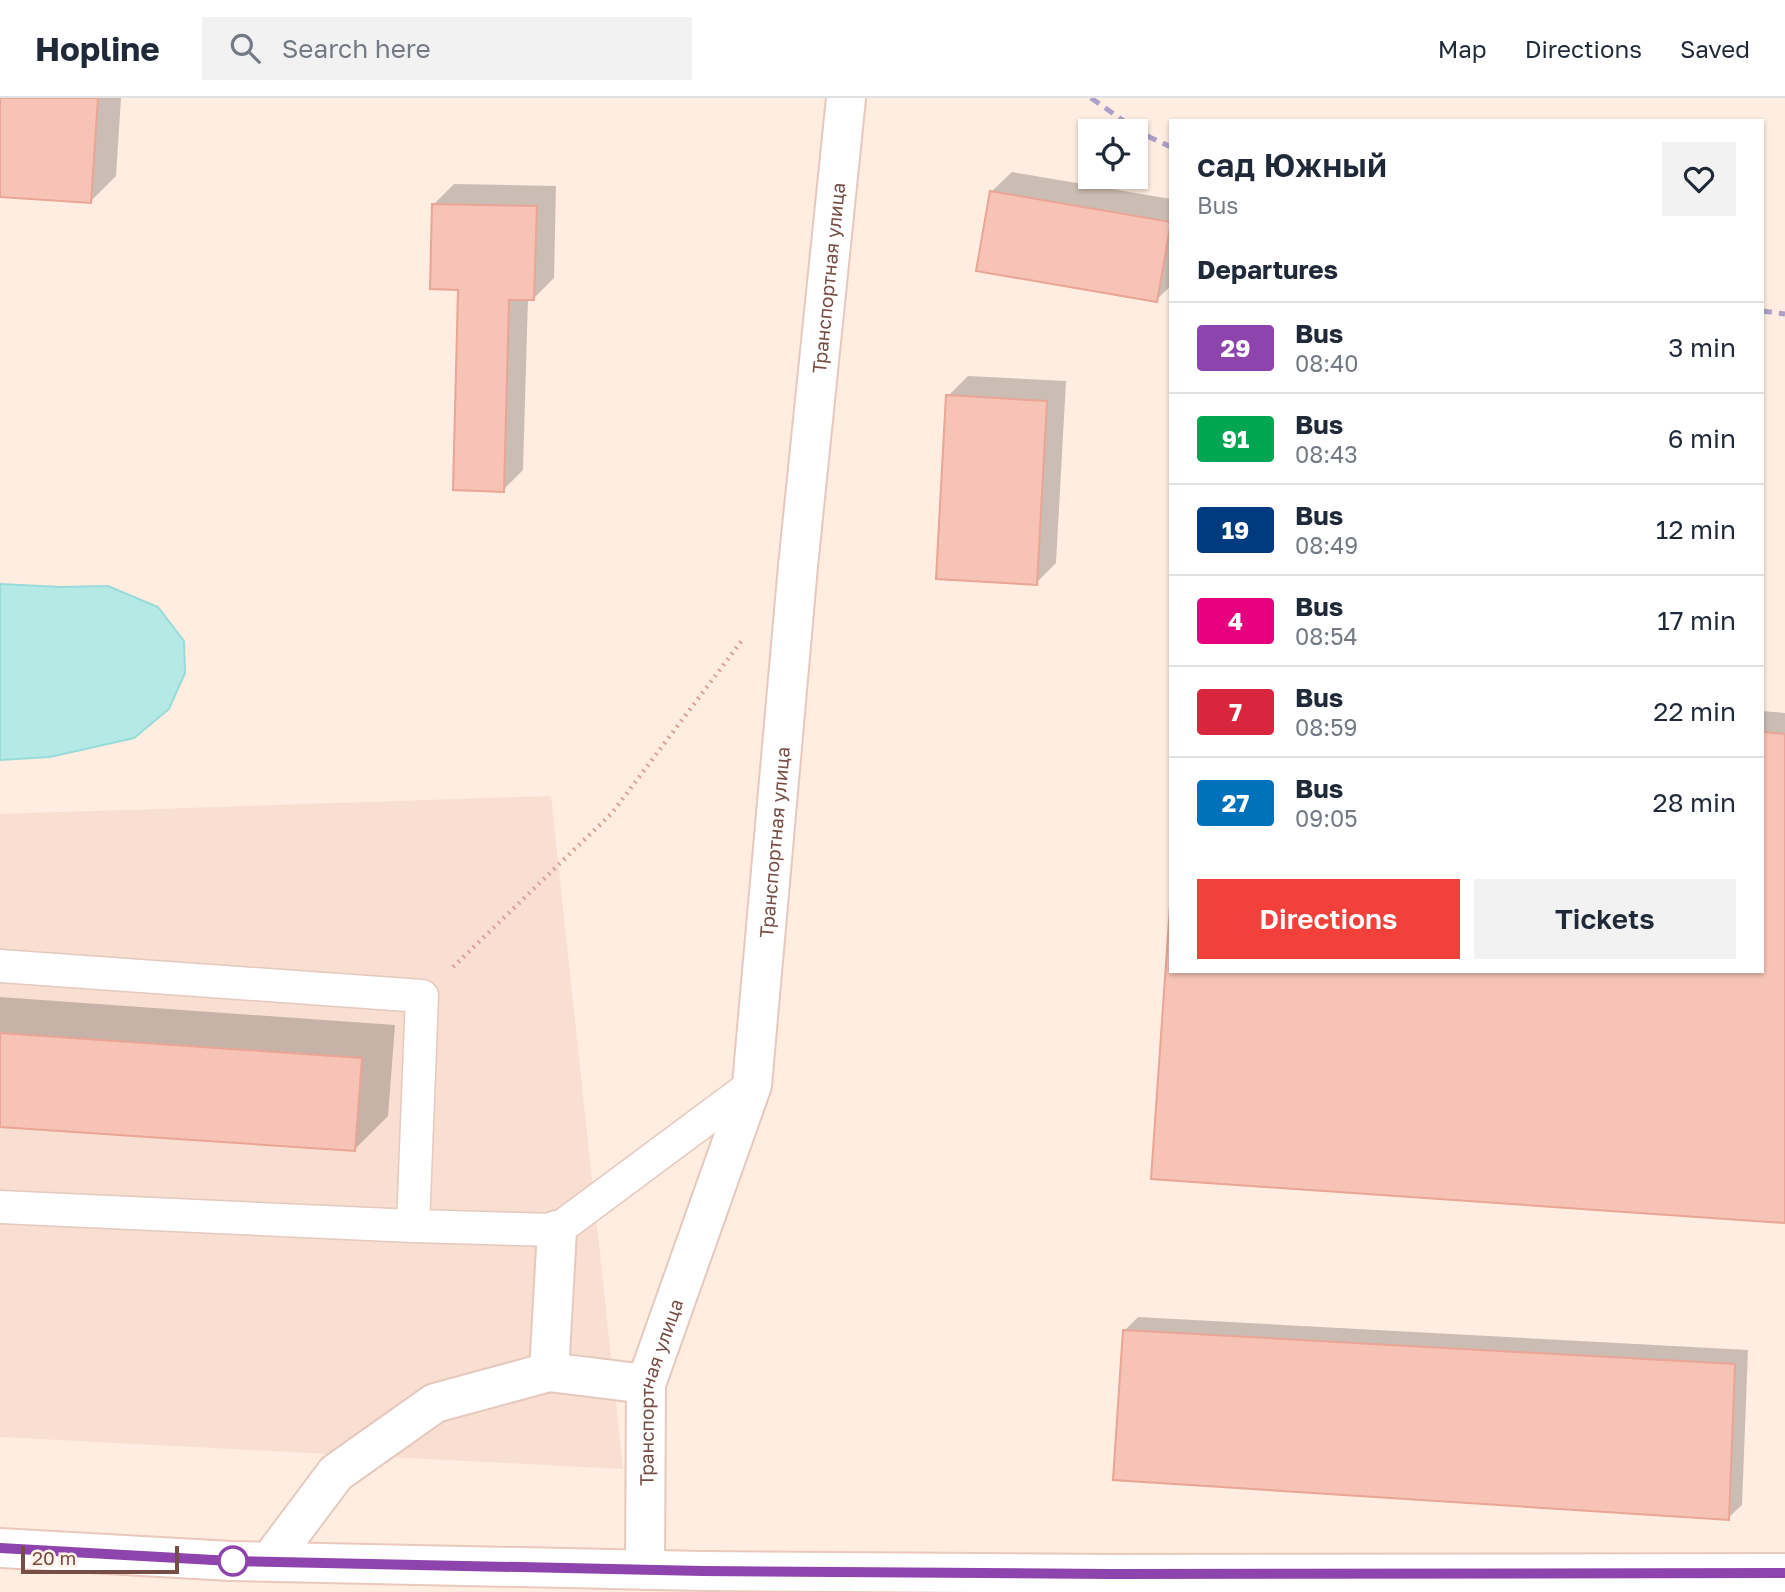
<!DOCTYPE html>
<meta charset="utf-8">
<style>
:root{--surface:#fff;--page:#f2f2f3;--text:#1f2937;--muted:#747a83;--line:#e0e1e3;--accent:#f2413b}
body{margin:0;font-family:"Golos Text",sans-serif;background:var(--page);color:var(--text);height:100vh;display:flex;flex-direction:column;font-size:26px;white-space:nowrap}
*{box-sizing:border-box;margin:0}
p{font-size:23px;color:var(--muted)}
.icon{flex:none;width:38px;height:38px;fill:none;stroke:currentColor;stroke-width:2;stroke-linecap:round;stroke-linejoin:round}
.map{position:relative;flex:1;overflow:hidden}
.drawer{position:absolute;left:1169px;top:21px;width:595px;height:854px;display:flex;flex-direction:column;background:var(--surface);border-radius:0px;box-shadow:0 2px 5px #0004}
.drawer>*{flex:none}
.badge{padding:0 14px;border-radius:5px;font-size:24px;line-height:46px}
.tools{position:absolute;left:1078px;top:21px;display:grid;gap:14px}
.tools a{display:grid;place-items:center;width:70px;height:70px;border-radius:0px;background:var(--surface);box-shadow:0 2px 5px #0004;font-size:35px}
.scale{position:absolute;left:21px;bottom:18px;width:158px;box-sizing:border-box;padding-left:7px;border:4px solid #774e46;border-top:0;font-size:19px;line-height:24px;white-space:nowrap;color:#774e46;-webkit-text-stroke:5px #fff2e8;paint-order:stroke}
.map>.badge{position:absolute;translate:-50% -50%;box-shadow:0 0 0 4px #fff}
h2{padding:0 28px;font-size:26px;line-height:63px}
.round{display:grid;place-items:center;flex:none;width:74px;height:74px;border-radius:0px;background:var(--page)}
.head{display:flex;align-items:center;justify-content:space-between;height:119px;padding:0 28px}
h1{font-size:33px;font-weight:600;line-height:52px}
.action{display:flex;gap:14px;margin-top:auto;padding:14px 28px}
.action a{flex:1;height:80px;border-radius:0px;background:var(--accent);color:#fff;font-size:28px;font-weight:600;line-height:80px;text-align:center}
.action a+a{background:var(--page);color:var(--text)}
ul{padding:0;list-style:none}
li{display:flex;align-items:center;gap:21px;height:91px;padding:0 28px;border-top:2px solid var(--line)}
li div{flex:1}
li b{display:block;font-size:26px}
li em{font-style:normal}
li .badge{min-width:77px;font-weight:700;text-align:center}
header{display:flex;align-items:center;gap:42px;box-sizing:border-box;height:98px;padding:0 35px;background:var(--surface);border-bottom:2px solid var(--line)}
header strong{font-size:33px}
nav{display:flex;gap:38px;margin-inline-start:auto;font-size:24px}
.search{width:490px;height:63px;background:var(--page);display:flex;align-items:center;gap:18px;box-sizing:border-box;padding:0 24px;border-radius:0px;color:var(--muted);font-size:26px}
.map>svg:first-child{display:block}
.residential{fill:#f8dfd1}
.water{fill:#b4e9e6;stroke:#99dbd9;stroke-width:2}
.shadow{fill:#0003}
.building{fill:#f6c3b6;stroke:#e9a595;stroke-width:2}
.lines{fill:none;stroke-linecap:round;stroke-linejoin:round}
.lane-casing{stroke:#e5c9bf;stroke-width:35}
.street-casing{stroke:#e5c9bf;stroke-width:42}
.secondary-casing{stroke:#eac8bb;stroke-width:42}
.path{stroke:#daa699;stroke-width:4.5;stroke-dasharray:2 5;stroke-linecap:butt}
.lane{stroke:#fff;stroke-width:32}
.street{stroke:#fff;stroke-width:38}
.secondary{stroke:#fff;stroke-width:38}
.rail{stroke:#ad9fc8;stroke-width:5;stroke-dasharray:10 7;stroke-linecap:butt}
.line-casing{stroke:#fff;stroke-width:16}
.line{stroke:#8e44ad;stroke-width:10}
.stop-dot{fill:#fff;stroke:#8e44ad;stroke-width:3.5}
.labels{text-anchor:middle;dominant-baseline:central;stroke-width:6;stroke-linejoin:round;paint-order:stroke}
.street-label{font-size:19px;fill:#774e46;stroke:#fff2e8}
</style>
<header>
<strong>Hopline</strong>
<div class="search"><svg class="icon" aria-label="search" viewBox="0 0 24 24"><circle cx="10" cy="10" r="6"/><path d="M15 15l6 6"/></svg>Search here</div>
<nav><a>Map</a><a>Directions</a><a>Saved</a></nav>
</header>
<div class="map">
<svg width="1785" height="1494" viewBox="0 0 1785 1494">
<rect width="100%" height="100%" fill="#feede0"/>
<!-- residential -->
<path class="residential" d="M551,698L623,1371L0,1339V716Z"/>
<!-- water -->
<path class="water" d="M0,486L61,489L108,488L158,509L184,543L185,575L169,611L134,640L50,659L0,662Z"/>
<!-- shadow -->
<path class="shadow" d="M0,0H121L116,78L91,103L0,97Z
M1012,74L1171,101V188L1156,202L991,94Z
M454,86L556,88L554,180L534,200H528L523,372L503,392L460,190L434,106Z
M968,278L1066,283L1056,465L1036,485L948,298Z
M1762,613L1785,615V1123L1171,873H1762Z
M0,899L395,927L388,1018L354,1052L0,1027Z
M1138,1219L1748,1252L1742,1407L1728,1420L1124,1233Z"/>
<!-- building -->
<path class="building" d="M0,0H98L91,105L0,99Z
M990,93L1171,124L1157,204L976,173Z
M432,106L537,108L534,202H509L504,394L453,392L458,192L430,191Z
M946,297L1047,303L1037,487L936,481Z
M1762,634L1785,636V1125L1151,1081L1171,794V873H1762Z
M0,935L362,960L355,1053L0,1029Z
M1123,1232L1735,1266L1729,1422L1113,1382Z"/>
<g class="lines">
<!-- lane casing -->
<g class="lane-casing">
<path id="lane" d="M0,868L422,898L413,1128L557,1132L752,987
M0,1109L413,1128"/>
</g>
<!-- street casing -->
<g class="street-casing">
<g id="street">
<path d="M549,1274L646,1286"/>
<path d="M270,1463L336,1375L435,1305L549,1274L557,1132"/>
<path id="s1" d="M645,1472L646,1286L752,987L798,468L846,0"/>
</g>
</g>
<!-- secondary casing -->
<g class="secondary-casing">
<path id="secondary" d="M0,1450L231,1463L703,1473L1111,1476L1785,1475"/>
</g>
<!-- path -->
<path class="path" d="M453,869L612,715L743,541"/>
<!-- lane -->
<use href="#lane" class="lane"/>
<!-- street -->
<use href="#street" class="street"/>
<!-- secondary -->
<use href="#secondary" class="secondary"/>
<!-- rail -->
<path class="rail" d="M1091,0L1141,35L1171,49
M1762,213L1785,216"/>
</g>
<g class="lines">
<!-- line casing -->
<g class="line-casing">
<path id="line" d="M0,1450L231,1463L703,1473L1111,1476L1785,1475"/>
</g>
<!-- line -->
<use href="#line" class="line"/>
</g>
<!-- markers -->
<circle class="stop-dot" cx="233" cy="1463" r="14"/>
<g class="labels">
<!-- street labels -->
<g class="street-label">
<text stroke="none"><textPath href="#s1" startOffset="1314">Транспортная улица</textPath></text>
<text stroke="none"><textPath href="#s1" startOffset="747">Транспортная улица</textPath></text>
<text stroke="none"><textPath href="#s1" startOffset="180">Транспортная улица</textPath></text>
</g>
</g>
</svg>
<div class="tools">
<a><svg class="icon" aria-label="locate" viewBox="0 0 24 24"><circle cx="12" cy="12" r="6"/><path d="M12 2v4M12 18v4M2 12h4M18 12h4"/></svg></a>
</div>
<div class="scale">20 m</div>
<section class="drawer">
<div class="head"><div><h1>сад Южный</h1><p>Bus</p></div><a class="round"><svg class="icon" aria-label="heart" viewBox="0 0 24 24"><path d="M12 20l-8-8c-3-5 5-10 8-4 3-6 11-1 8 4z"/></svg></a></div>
<h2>Departures</h2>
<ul>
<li><span class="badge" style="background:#8e44ad;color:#fff">29</span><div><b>Bus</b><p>08:40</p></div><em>3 min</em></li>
<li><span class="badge" style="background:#00a651;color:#fff">91</span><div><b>Bus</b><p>08:43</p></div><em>6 min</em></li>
<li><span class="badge" style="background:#003b80;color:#fff">19</span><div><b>Bus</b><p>08:49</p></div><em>12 min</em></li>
<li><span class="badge" style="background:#e6007e;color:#fff">4</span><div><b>Bus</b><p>08:54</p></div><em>17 min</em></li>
<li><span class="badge" style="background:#d7263d;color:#fff">7</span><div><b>Bus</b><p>08:59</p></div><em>22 min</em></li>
<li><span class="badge" style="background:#0072bc;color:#fff">27</span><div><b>Bus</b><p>09:05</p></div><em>28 min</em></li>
</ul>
<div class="action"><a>Directions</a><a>Tickets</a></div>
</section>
</div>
